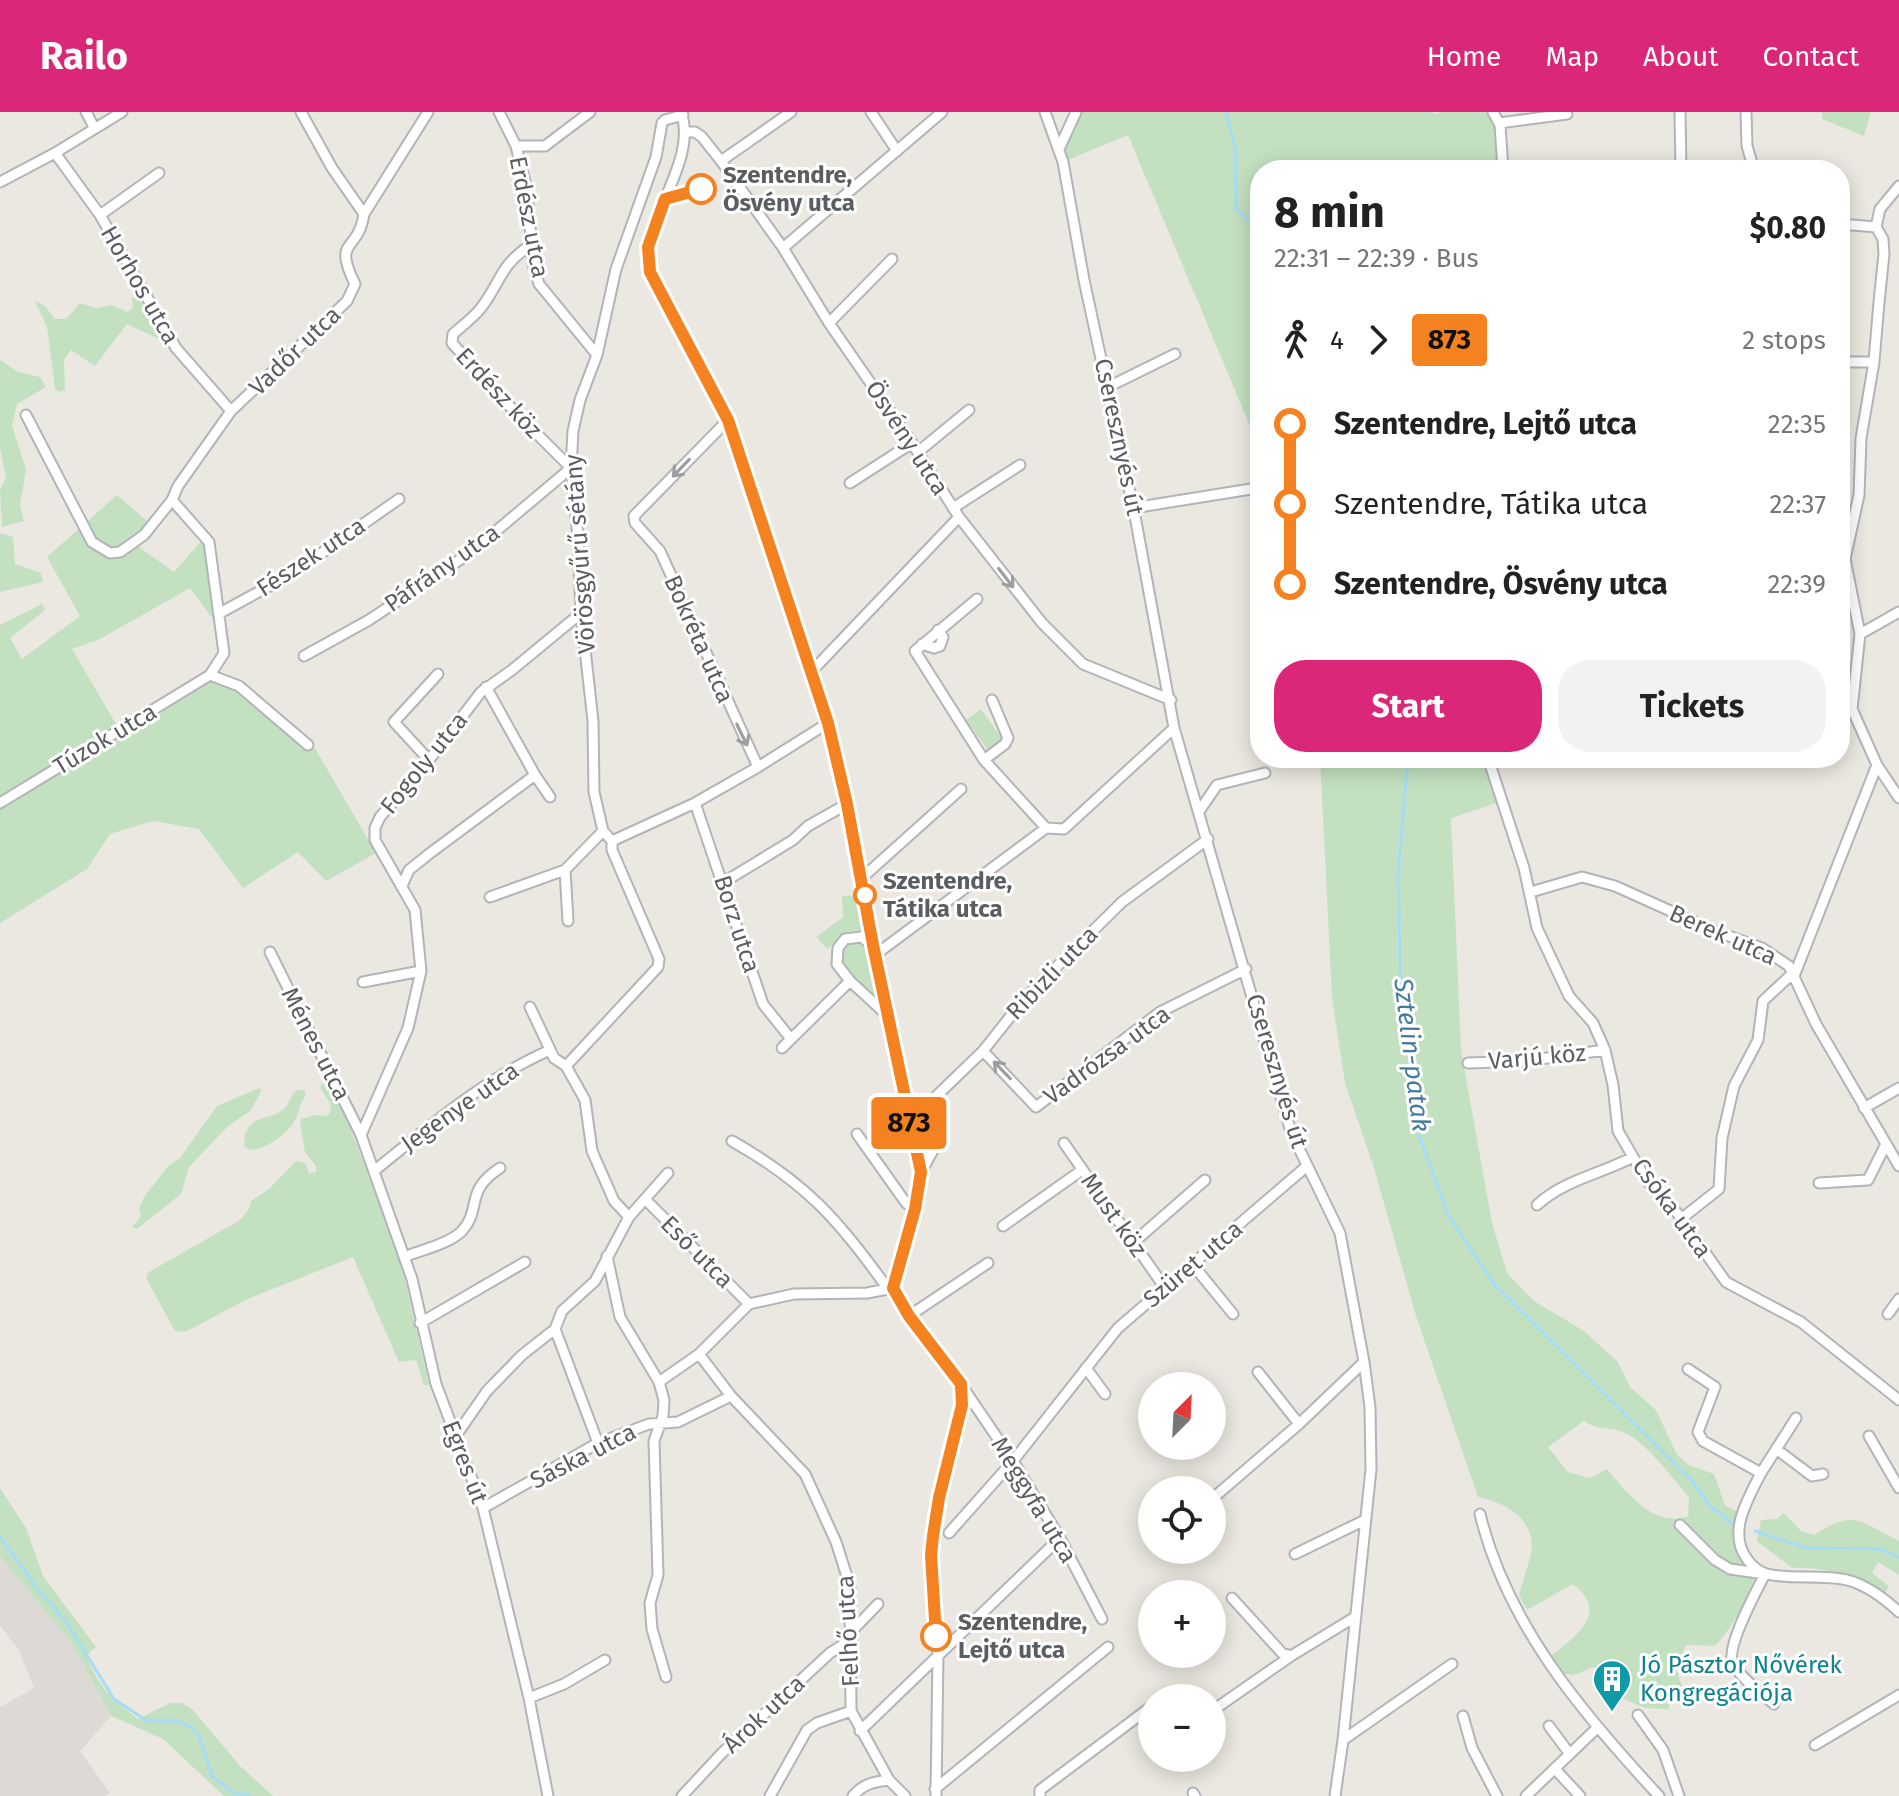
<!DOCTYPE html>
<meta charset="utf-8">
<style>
:root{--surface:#fff;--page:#f2f2f2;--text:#222;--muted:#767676;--accent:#db2777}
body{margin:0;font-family:"Fira Sans",sans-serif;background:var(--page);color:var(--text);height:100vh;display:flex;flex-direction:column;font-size:30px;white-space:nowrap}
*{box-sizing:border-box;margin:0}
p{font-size:26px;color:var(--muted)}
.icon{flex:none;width:44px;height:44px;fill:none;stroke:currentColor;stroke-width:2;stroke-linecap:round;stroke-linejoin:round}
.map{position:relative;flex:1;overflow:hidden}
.drawer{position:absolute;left:1250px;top:48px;width:600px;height:608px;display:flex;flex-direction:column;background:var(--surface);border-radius:32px;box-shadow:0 4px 20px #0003}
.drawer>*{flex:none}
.badge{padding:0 16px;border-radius:6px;font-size:28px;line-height:52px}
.needle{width:52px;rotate:24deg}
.tools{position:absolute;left:1138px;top:1260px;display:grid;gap:16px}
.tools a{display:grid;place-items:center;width:88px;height:88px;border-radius:50%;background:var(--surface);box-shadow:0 4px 20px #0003;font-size:40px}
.map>.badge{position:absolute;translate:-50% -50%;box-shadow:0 0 0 4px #fff}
.legs{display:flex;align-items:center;gap:12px;height:88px;padding:0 24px;font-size:26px}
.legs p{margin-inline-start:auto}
.overview{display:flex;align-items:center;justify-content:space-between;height:136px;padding:0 24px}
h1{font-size:44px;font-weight:700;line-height:60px}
.cta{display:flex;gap:16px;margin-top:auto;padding:16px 24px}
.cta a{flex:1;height:92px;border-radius:32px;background:var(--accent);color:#fff;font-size:32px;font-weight:700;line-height:92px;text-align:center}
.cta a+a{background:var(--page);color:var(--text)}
ul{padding:0 24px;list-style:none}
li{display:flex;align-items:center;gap:28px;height:80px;font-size:30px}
li i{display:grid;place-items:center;width:12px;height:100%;margin:0 10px;background:currentColor}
li i::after{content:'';width:20px;height:20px;margin:-10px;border:6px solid;border-radius:50%;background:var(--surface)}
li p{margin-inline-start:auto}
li:first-child i{background:linear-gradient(#0000 50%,currentColor 0)}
li:last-child i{background:linear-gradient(currentColor 50%,#0000 0)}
header{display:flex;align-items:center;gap:48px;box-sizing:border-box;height:112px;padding:0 40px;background:var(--accent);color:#fff}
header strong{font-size:38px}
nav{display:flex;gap:44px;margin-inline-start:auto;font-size:28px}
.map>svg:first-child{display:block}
.industrial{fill:#dddad6}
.green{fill:#c3e1c0;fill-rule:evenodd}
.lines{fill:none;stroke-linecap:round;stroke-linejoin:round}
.stream{stroke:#a6dcf6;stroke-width:3}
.minor-casing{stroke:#b2b4b8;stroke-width:13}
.minor{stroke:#fff;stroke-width:9}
.oneway{stroke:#9c9ea0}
.line-1-casing{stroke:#fff;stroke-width:18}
.line-1{stroke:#f58220;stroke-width:12}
.stop-1-dot{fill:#fff;stroke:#f58220;stroke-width:4}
.labels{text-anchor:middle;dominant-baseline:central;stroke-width:6;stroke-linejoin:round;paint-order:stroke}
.stop-label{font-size:24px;font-weight:bold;fill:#5a5e61;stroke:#fff;text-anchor:start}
.street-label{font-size:24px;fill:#5a5e61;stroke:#fff}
.culture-label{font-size:24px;fill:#0d838f;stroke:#fff;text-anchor:start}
.water-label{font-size:26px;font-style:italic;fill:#437a9d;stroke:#fff}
</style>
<header>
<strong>Railo</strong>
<nav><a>Home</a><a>Map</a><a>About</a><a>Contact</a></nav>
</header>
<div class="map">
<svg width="1899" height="1684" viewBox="0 0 1899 1684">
<rect width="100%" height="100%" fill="#ebe8e1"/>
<!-- industrial -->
<path class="industrial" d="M0,1444L73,1533L111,1604L80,1639L110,1681L104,1684H0V1595L34,1576L19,1538L0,1513Z"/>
<!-- green -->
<path class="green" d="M1076,0H1431L1437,2L1440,0H1487L1495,6L1499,58H1260V338L1128,23L1063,50L1059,37Z
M1822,0H1871L1864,24L1822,7Z
M137,183L158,213L161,230L157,226L127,212L95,254L71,238L64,248L65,278L59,280L55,276L47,215L35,189L45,194L55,207H66L80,191L96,196L112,193L128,200L133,196L132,186Z
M0,248L18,260L40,265L46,275L17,292L12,313L26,358L20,393L24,409L2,415L0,378L6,366L0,336Z
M117,383L147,409L132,430L174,460L204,426L212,427L215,510L190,476L100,527L72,537L116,612L208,558L239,575L316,638L376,741L326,769L298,740L243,776L199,717L153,709L110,722L87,757L0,811V513L42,492L45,498L10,526L22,547L80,504L47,445Z
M0,421L13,425L15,452L41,461L43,470L0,480Z
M981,597L1003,628L988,638L966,608Z
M1320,646H1488L1503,689L1451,706L1461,938L1492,1111L1507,1161L1534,1189L1584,1219L1618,1250L1630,1275L1656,1298L1677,1343L1689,1353L1714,1362L1725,1393L1738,1400C1733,1433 1736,1439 1754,1467C1746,1492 1733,1514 1715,1534L1686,1533L1676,1556L1682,1574L1669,1586V1597L1645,1596L1614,1583L1609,1561L1593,1555L1574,1563L1565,1562L1550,1545C1575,1524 1611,1502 1573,1472L1527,1498L1519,1483C1522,1470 1532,1445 1532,1433C1531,1404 1502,1390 1478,1385L1416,1204L1374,1056L1345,971L1332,886ZM1584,1309C1596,1318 1606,1315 1620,1319C1645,1327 1672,1366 1689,1385L1688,1405C1682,1406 1674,1407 1668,1406C1644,1403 1621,1374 1607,1357L1590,1366L1568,1360L1548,1335Z
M861,783L867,818L849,819L827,837L816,825L843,805L842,784Z
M849,829C858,829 863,831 868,840L878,891L848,863L839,851L842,834Z
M322,971L331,975L342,994L400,1146L429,1273H424L416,1248L399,1250L353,1145L250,1186L185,1220L175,1219L146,1166L149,1160L240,1108L249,1097L251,1089L269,1077L296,1049L305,1051L309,1061L316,1060V1054L305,1040L300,1011L301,1007L315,1003L327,1004L331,999L330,991L320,976Z
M259,976L262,978L250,999L228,1014L189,1055L181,1082L137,1117L132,1115L141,1104L139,1096L144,1085L168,1054L180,1046L217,994Z
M297,978H304L306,982C301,990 299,998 296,1006C290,1021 265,1038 249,1038L244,1034C244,999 274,1010 286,995C290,989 291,983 297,978Z
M0,1376L26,1416L43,1464L96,1535L86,1544C102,1578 108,1584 138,1607L170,1591H182L193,1598L240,1654L273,1684H224L163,1627L111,1604L73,1533L0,1444Z
M1784,1401L1801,1419L1814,1423C1855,1396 1860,1410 1899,1429V1463L1878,1450L1872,1461L1889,1474L1885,1481C1856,1465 1825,1454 1792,1456L1757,1429L1761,1408L1777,1407Z"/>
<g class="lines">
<!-- stream -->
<path class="stream" d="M1226,0L1235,36L1236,96L1260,123
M1408,646L1398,763L1401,886L1419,1023L1448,1103L1494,1172L1691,1368L1711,1395L1733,1412
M1755,1419L1807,1436L1880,1437L1899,1446
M0,1425L37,1476L67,1511L114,1587L147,1609H179L191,1615L199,1624L212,1664L232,1680L250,1684"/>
<!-- minor casing -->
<g class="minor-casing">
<path id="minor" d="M86,0L94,15
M301,0L332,56L364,102
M499,0L516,34L527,78L533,152L539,172L597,243
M681,0C699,51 640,106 650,160L728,308L828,611L847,692L873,833L921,1060L915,1097L893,1176L909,1204L961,1272L962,1293L939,1386L931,1443L938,1542L936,1684
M871,0L897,39
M1045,0L1063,50L1084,168L1135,404L1174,616L1291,1020L1340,1121L1364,1250L1370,1295L1371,1357L1343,1628L1335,1684
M1493,0L1500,13L1503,58
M1680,0L1681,58
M1746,0L1747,34L1754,58
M1499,11L1567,2
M685,20H695L702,25L721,49L783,136L829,211L912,331L959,405L1042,511L1083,552L1171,588
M516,34H545L590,0
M1059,37L1076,0
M55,41L100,103L176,236L231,299
M721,49L791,0
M0,70L55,41L122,0
M100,103L159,61
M1840,112L1876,115
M1876,115L1883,127L1884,142L1879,190L1874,250L1861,326L1859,383L1845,447L1860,522L1852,597L1877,653L1899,686
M1876,115L1880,97L1899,74
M783,136L942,0
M829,211L892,147
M1840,250H1874
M1108,275L1175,242
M26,303L92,430L110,441L120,440L144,423L172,388L178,374L231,299L347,189L355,172C332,125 358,142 364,102L428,0
M728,308L634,404L635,411L660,439L758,655
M918,340L969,298
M850,371L912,331
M953,396L1020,353
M1133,396L1251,377
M977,487L915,539L984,648L1046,716
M220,501L293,461L399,387
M1860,522L1899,500
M922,532L934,536L940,534L943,525L938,518
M304,544L369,508L470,441L571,356L514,299L452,231L453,222C462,214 473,206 481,196C503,167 498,155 532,132
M812,559L959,405
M210,563L239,574L308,633
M486,575L535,663L550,685
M1840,585L1852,597
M1488,646L1524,756L1537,816L1569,884L1593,911L1605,938L1613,973L1618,1019L1647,1069L1678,1102L1726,1170L1801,1210L1899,1288
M429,648L394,610L438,562
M984,648L1005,632L1008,626L992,588
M0,691L210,563L224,541L209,430L172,388
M695,691L758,655L828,611
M1200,698L1217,673L1265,661
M612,729L695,691L763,892L791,927
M862,766L961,677
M724,770L793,728L808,714L847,692
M402,774L409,758L429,742L535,663
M1531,780L1582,765L1615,774L1715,819L1762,836L1789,854L1816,912L1899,1054
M490,785L565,758
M568,809L565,758L603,719
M873,833L861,825L845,827L838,836L837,852L850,869L888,904
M270,840L361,1023L412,1167L436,1272L483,1396L529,1586L548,1684
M875,843L1046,716L1064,717L1174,616
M1794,864L1877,653
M363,870L421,859
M530,895L554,946L566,954L585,988L592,1039L614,1089L629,1105
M782,936L850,869
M983,939L1036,995L1160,900L1246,857
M1468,951L1526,949L1605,938
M566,954L658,855L659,847L612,738V729L603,719L594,680L593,609L581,501L578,425L571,356L573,319L580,288L597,243L616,157L656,45L662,11L665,8L683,3
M1864,996L1899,976
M908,1005L925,995L983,939L1025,886L1122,790L1208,727
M857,1022L906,1091L915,1097
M361,1023L408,916L421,859L415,798L375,728V716L380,705L429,648L481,580L512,558L581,501
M732,1029C806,1071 839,1108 888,1177
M1064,1031L1165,1176
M374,1059C430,1014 484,967 550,938
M921,1060L942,1022
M1819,1071L1868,1068L1885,1034
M645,1087L749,1192
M1537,1093C1564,1068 1601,1062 1633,1045
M1681,1107L1719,1077L1722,1026L1734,974L1758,928L1763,889L1793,861
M1003,1114L1082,1058
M1134,1130L1205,1068
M607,1144L620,1205L659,1270L664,1288L663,1304L654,1329L658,1463L650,1491L652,1517L666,1565
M404,1145C421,1138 449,1132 462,1119C482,1097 464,1079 500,1056
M1193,1153L1233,1202
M1888,1202L1899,1187
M909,1204L988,1151
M420,1211L525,1150
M555,1217L598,1331
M699,1242L731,1284L805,1362L836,1430L850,1474L851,1599L889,1668L905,1684
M1086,1256L1105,1282
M1688,1257L1715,1275L1698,1320L1703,1329L1761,1361C1748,1387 1727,1420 1747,1447C1752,1454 1759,1460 1767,1462C1792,1468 1821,1462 1847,1468C1866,1473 1884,1486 1899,1500
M1258,1260L1299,1312
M659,1270L699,1242L749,1192L794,1182L867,1181L893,1176
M962,1274L1013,1349L1060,1426L1102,1507
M1869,1324L1899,1376
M455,1325L487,1279L522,1243L555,1217L562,1199L595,1169L629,1105L668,1061
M1776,1337L1812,1364L1823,1362
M1761,1361L1796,1306
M1212,1387L1299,1312L1364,1250
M483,1396L598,1331L649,1312L678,1310L731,1284
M1480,1402C1507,1513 1583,1602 1659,1684
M1680,1413L1715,1448L1730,1457L1765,1462C1757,1478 1725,1536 1733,1551C1741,1567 1762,1581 1774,1592
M949,1421L1013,1349L1118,1216L1307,1054
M1295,1442L1365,1408
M1232,1486L1282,1541L1291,1544
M851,1520L878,1492
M529,1586L564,1572L605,1548
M1212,1599L1291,1544L1355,1505
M1638,1603L1663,1638L1679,1684
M1463,1604L1472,1636L1497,1684
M1549,1614L1569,1641
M860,1619L1060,1426
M1343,1628L1452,1552
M1815,1633L1899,1583
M1555,1657L1580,1684
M935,1677L1108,1535
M1193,1681L1195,1684
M682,1684L722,1641L830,1541L852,1527
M770,1684L807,1618L817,1611L851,1599
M853,1684C863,1672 873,1670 889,1668
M1040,1684V1678L1152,1594
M1526,1684L1597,1616"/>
</g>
<!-- minor -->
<use href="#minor" class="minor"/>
</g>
<!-- one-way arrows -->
<defs><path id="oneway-shaft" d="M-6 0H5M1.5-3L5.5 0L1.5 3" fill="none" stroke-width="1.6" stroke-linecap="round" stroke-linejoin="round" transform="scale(2)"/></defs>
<g class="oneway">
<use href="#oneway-shaft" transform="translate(681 356) rotate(134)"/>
<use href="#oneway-shaft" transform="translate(1006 466) rotate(52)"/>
<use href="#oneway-shaft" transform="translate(742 623) rotate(64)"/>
<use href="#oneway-shaft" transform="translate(1002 958) rotate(-134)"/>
</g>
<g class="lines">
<!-- line-1 casing -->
<g class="line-1-casing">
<path id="line-1" d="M701,77L665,87L648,135L650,160L728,308L828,611L847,692L873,833L921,1060L915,1097L893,1176L909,1204L961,1272L962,1293L939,1386L933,1424L931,1443L936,1524"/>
</g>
<!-- line-1 -->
<use href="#line-1" class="line-1"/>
</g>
<!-- icons -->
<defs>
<g id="building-pin" transform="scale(2)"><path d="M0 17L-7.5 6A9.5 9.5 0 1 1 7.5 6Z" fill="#0f9aa8" stroke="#fff"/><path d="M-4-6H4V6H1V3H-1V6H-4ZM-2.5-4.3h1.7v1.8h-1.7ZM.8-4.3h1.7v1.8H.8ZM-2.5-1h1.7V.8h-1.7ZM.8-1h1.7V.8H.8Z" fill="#fff"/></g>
</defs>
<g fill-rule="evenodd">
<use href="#building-pin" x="1612" y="1567"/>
</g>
<!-- markers -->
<g class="stop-1-dot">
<circle cx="701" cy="77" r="14"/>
<circle cx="865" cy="783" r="10"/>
<circle cx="936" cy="1524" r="14"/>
</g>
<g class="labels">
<!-- stop labels -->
<g class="stop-label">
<text x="723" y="63">Szentendre,<tspan x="723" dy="28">Ösvény utca</tspan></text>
<text x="883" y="769">Szentendre,<tspan x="883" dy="28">Tátika utca</tspan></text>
<text x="958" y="1510">Szentendre,<tspan x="958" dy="28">Lejtő utca</tspan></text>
</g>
<!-- street labels -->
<g class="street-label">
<text transform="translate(529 105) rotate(79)">Erdész utca</text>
<text transform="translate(140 173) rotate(60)">Horhos utca</text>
<text transform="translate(295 239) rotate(-44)">Vadőr utca</text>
<text transform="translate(499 281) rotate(47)">Erdész köz</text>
<text transform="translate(1119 325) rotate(78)">Cseresznyés út</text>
<text transform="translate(907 326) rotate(57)">Ösvény utca</text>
<text transform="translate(580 442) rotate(-94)">Vörösgyűrű sétány</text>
<text transform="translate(311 445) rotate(-33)">Fészek utca</text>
<text transform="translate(442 456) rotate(-35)">Páfrány utca</text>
<text transform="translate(699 527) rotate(66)">Bokréta utca</text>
<text transform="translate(105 627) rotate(-31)">Túzok utca</text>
<text transform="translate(424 651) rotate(-51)">Fogoly utca</text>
<text transform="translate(737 812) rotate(72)">Borz utca</text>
<text transform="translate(1723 823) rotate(24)">Berek utca</text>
<text transform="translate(1052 861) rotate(-46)">Ribizli utca</text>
<text transform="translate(316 932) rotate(63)">Ménes utca</text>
<text transform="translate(1107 943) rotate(-36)">Vadrózsa utca</text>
<text transform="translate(1537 945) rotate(-5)">Varjú köz</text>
<text transform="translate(1277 959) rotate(73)">Cseresznyés út</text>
<text transform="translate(460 995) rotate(-35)">Jegenye utca</text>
<text transform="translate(1672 1096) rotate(54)">Csóka utca</text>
<text transform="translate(1114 1103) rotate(55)">Must köz</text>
<text transform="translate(697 1140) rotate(45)">Eső utca</text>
<text transform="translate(1193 1152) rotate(-40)">Szüret utca</text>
<text transform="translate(583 1344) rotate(-27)">Sáska utca</text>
<text transform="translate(465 1350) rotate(69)">Egres út</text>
<text transform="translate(1034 1388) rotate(59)">Meggyfa utca</text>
<text transform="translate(848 1519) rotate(-93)">Felhő utca</text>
<text transform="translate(764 1602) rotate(-43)">Árok utca</text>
</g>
<!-- culture labels -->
<g class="culture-label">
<text x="1640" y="1553">Jó Pásztor Nővérek<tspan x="1640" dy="28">Kongregációja</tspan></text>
</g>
<!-- water labels -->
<g class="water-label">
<text transform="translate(1412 943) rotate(83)">Sztelin-patak</text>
</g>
</g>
</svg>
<div class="tools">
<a><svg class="needle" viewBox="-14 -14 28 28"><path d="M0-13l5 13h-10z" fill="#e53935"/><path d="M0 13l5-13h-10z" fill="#767676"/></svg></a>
<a><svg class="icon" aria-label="locate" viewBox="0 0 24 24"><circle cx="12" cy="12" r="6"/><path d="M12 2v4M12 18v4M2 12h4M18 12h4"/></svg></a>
<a>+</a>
<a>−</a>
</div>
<b class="badge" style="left:909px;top:1011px;background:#f58220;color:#111">873</b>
<section class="drawer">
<div class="overview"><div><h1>8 min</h1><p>22:31 – 22:39 · Bus</p></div><b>$0.80</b></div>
<div class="legs"><svg class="icon" aria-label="walk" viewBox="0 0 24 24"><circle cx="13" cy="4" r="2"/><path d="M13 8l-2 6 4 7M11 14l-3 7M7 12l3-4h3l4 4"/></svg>4<svg class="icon" aria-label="forward" viewBox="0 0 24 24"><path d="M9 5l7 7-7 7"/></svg><b class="badge" style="background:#f58220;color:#111">873</b><p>2 stops</p></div>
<ul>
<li><i style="color:#f58220"></i><b>Szentendre, Lejtő utca</b><p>22:35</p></li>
<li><i style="color:#f58220"></i><span>Szentendre, Tátika utca</span><p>22:37</p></li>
<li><i style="color:#f58220"></i><b>Szentendre, Ösvény utca</b><p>22:39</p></li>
</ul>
<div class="cta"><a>Start</a><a>Tickets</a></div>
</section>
</div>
